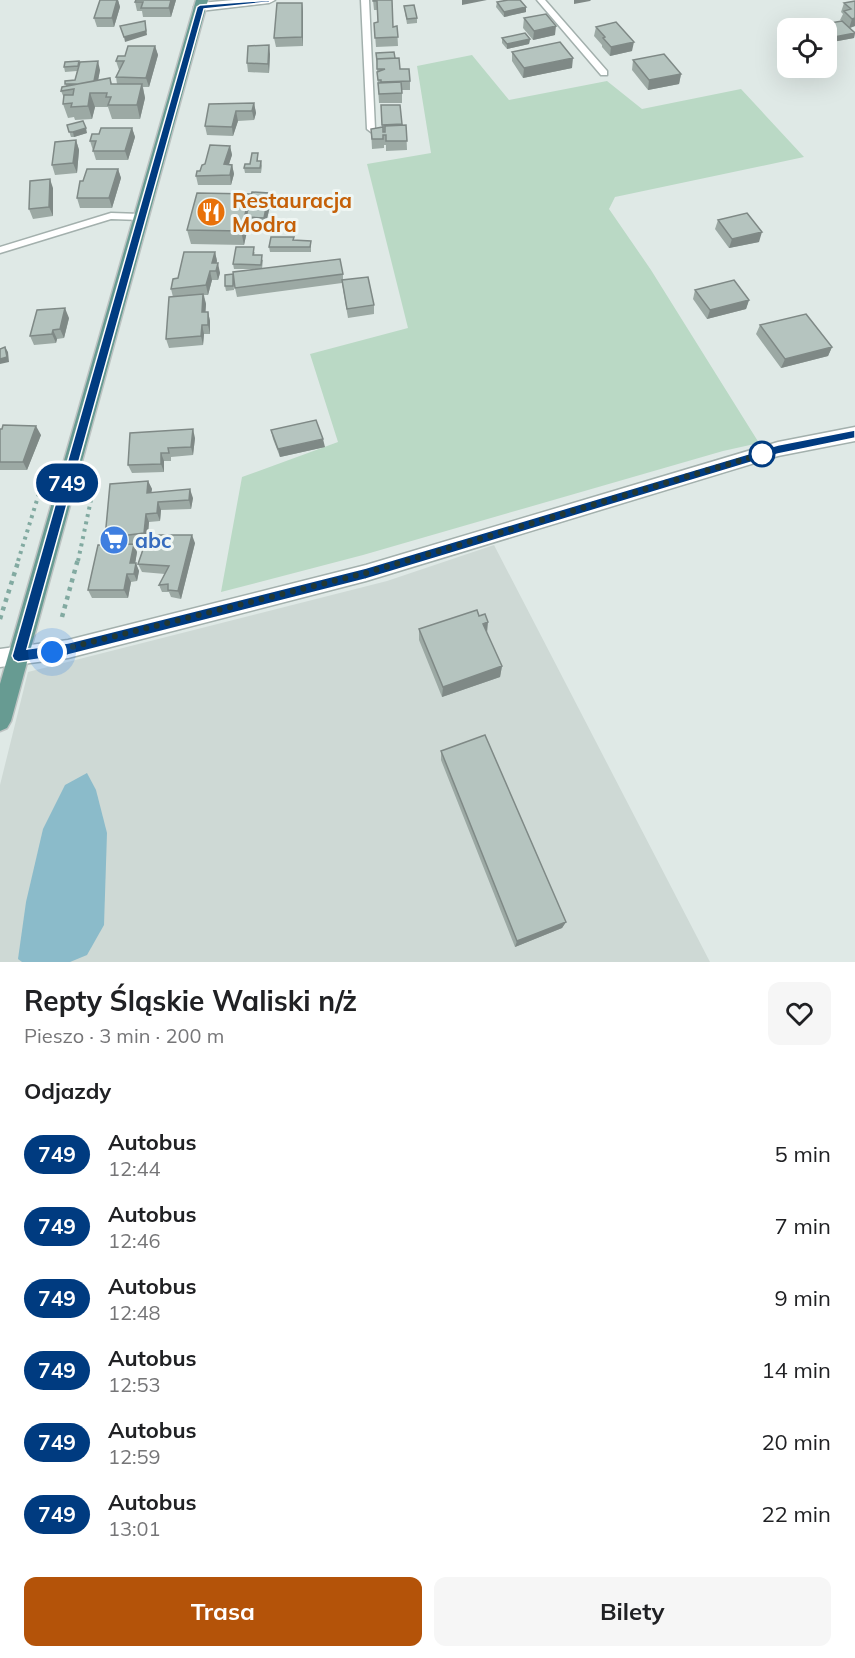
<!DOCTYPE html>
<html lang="pl">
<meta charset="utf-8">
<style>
:root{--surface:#fff;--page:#f6f6f6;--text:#202124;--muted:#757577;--accent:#b45309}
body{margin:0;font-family:Mulish,sans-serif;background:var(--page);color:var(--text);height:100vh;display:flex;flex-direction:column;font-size:22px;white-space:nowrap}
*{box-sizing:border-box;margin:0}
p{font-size:20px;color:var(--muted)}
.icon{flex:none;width:33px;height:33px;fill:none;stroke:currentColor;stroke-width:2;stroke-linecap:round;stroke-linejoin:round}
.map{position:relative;height:962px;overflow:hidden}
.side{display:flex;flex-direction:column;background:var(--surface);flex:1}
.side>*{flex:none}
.badge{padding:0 12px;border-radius:20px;font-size:21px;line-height:39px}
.tools{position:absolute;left:777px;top:18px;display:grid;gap:12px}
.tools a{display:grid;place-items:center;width:60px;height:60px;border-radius:12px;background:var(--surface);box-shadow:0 6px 24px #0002;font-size:30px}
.you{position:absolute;width:30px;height:30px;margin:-15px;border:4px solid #fff;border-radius:50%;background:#1a73e8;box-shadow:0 0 0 9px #1a73e833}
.map>.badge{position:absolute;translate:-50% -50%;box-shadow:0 0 0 3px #fff}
h2{padding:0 24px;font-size:22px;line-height:54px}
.round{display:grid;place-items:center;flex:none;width:63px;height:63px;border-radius:12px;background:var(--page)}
.head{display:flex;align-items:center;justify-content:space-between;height:102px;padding:0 24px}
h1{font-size:28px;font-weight:700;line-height:45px}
.button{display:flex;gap:12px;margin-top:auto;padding:12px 24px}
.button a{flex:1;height:69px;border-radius:12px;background:var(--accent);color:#fff;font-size:24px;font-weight:700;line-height:69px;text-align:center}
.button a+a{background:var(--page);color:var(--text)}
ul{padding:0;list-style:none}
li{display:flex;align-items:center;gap:18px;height:72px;padding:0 24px}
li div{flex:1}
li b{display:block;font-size:22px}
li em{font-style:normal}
li .badge{min-width:66px;font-weight:700;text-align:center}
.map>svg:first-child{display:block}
.built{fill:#ced9d5}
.green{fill:#bad9c5}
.water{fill:#8bbbca}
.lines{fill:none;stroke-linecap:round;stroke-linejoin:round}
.service-casing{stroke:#a3b0ad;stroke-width:3}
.minor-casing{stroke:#a3b0ad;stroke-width:3}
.primary-casing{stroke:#bdc3c2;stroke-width:3}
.path-far1{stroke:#82aaa1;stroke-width:4;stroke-dasharray:3 4.5;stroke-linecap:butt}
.path{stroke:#82aaa1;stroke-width:4.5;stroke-dasharray:4 5;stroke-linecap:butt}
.service{fill:#fff;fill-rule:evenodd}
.minor{fill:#fff;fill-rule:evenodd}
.primary{fill:#679b92;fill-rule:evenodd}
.wall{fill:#9ca9a4}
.shaded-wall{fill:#7f8986}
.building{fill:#b5c4bf;stroke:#7f8986;stroke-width:1.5}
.line{fill:#003b80;stroke:#fff;stroke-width:1.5}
.walk{stroke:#223834;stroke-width:6;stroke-dasharray:0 10.8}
.stop-dot{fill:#fff;stroke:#003b80;stroke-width:3}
.labels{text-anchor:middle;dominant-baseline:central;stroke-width:6;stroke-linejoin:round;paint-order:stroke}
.food-label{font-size:21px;font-weight:bold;fill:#c56008;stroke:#eff6f3;text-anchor:start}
.shop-label{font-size:21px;font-weight:bold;fill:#366cbe;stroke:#eff6f3;text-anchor:start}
</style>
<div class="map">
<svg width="855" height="962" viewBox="0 0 855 962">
<rect width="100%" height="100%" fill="#dfe9e6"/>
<!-- built -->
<path class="built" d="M494,545L710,962H0V785L28,672L387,581Z"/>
<!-- green -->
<path class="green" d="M472,55L509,100L607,81L642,109L741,89L804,157L615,197L609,209L651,270L759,443L723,451L363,555L221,592L242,477L338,442L310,354L408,328L367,164L431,153L417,66Z"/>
<!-- water -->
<path class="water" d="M87,773L96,790L107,833L104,925L87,955L70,962H22L18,959L26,902L43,829L65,785Z"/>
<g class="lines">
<!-- service casing -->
<g class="service-casing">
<path id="service" d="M361,0H369L375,129L371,132L367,129Z
M537,0H545L607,71V75H601Z
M111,213L141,214L146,217L141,220L111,219L0,253V247Z"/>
</g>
<!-- minor casing -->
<g class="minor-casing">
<path id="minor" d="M234,0H275L269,3L200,11L194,7L200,3Z
M855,427V441L778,456L366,581L68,658L0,667V649L68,640L366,565L778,442Z"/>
</g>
<!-- primary casing -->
<g class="primary-casing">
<path id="primary" d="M196,0H208L11,721L7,728L0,731V684Z"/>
</g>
<!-- path-far1 -->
<path class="path-far1" d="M18,561L46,471
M78,561L95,481"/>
<!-- path -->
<path class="path" d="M62,617L78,559
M0,619L19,559"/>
<!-- service -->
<use href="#service" class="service"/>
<!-- minor -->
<use href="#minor" class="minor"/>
<!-- primary -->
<use href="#primary" class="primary"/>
</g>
<!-- wall -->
<path class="wall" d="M100,0H118L120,7L114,27H97L94,18Z
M136,0H176L171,17H143L142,11H137L135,2Z
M373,0H392L393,27L397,26L398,46L376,47L374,23L378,22L377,10H374Z
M855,1V26L850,28L855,32L854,38L827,43L826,42V28H817L818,25L842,21L840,20L843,14L841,12L844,3Z
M497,2L526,7V12L504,17L496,7Z
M302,3L303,12V46L276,47L274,38Z
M404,6L417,18V23L407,24Z
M524,18L555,35L533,40L523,28Z
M596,27L632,51L610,56L602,47V45L594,36Z
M502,38L530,39L529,44L507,49L502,43Z
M155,46L158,55L149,87H143L145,98L140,119H112L108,107H95L92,119L75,120L74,117L68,118L63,104L64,98L61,91L66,86L65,81L75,80L77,71L65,72L64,67L79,63L100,70L98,80L110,78L112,84H117L116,77L119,70L116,61L125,56Z
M512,52L572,68L523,78L512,61Z
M376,53L395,58L400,69L410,81V90H402V103H379Z
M270,54L269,73L248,72L247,63Z
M633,60L681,74L679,84L648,90L632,70Z
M254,103L256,113L254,120L238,121L233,136L207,135L205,126Z
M381,105H400L402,125H406L407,150L386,151V145H384V148L372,149L371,129L382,127Z
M67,125L87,133L74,137H71Z
M132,128L135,137L128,160H96L90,141L99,134Z
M76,140L79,150L77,173L55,175L52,165Z
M230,146L232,155L229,164L232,165L234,174L231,185H198L196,176L205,164Z
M258,153V161H261L262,166L261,173H245L244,168L250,164Z
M118,169L121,178L112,208H80L77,198L83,181Z
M53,188V216L33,219L29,209Z
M269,193L271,202L265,227H248L244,245L191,244L187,230L250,199Z
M718,220L759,242L729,248L715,229Z
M294,237V240L311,241V252H270L269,247Z
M215,252L217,261L216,263L220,273L218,280H212L208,295H204L206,304L205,312H208L210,321V334H204L203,345L169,348L166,339L173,297L171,289L178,278Z
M255,252L254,255L263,260L262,269L343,274V280L374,305V314L348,318L342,283L237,297L235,288L257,269H234L233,264Z
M233,274L234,290L226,291L225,286Z
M695,290L749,300L746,309L707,319L693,299Z
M69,318L64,338L57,339L56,343L34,345L30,336Z
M760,325L832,347L828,356L781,368L756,334Z
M0,429L41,435L27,470H0Z
M271,430L325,447L280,457L273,439Z
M195,438L193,455L171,457V461H164V472L132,473L128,465Z
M148,481L152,489L151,492L193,498L191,509L161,510L160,521L149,522L148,535L195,543L181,599L171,597L169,592H162L159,585L165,574L142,572L138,564L145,542L124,545L137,552L135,563L139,571L137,581L131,582L128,598H92L88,590L108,545L105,538Z
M419,629L487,633L502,666L500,677L442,697L419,640Z
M441,751L566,922L562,928L515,947L441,760Z"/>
<!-- shaded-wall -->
<path class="shaded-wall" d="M117,0H118L120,7L114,27L112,18Z
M171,0H176L171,17L169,8Z
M462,0H487L462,5Z
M574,0H591L590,1L574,4Z
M302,3L303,12V46L302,37Z
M526,7V12L504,17V12Z
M855,18V26L849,28L852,19Z
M145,21L147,35L125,42L124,37Z
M556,26L555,35L533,40L534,31Z
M855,33L854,38L827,43L829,38Z
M530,39L529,44L507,49V44Z
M634,42L632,51L610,56L611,47Z
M269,45L270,54L269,73L268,64Z
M155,46L158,55L149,87L146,78Z
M573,58L572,68L523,78L524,68Z
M98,61L100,70L96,92L93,83Z
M681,74L679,84L648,90L649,80Z
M142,84L145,98L140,119L137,105Z
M90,93L95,107L92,119L88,106Z
M254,103L256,113L254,120L252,111Z
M236,111L238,121L233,136L232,127Z
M86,128L87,133L74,137L73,132Z
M132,128L135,137L128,160L125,151Z
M76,140L79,150L77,173L73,163Z
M230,146L232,155L226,173L224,164Z
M232,165L234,174L231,185L230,175Z
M118,169L121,178L112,208L109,198Z
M50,179L53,188V216L49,207Z
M269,193L271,202L265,227L264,218Z
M250,194L252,208L246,217L248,227L244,245L241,231Z
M762,232L759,242L729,248L732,239Z
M215,252L217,261L214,271L212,263Z
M218,263L220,273L218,280L216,271Z
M210,271L212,280L208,295L206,285Z
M203,294L206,304L205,322L202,312Z
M749,300L746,309L707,319L710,310Z
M65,308L69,318L64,338L60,329Z
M208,312L210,321V334L208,325Z
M202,325L204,334L203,345L201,336Z
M53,330L57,339L56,343L52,334Z
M5,347L8,352L9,362L0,364V359Z
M832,347L828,356L781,368L785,359Z
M36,426L41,435L27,470L23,462Z
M193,429L195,438L193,455L191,447Z
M323,439L325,447L280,457L278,449Z
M161,453L164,461V472L161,464Z
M148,481L152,489L150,501L147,493Z
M190,489L193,498L191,509L189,500Z
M158,502L161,510L160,521L157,513Z
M146,514L149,522L147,542L144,533Z
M192,535L195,543L181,599L178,591Z
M134,544L137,552L134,571L130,563Z
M136,563L139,571L137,581L134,574Z
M127,574L131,582L128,598L124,590Z
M488,622L487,633L483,624Z
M502,666L500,677L442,697L443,687Z
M566,922L562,928L515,947L517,941Z"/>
<!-- building -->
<path class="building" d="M100,0H117L112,18H94Z
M136,0H171L169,8H141L143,2H135Z
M373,0H392L393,27L397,26L398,37L375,38L374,23L378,22L377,1H373Z
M508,0H520L526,7L504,12L497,2Z
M855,1V18L852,19L844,11L851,9L844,3Z
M277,3H302V37L274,38Z
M414,5L417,18L407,19L404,6Z
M546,14L556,26L534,31L524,18Z
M145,21L146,31L124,37L120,26Z
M842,21L855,33L829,38L826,35V28H821L818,25Z
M616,22L634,42L611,47L603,38L605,37L596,27Z
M525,33L530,39L507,44L502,38Z
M560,42L573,58L524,68L512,52Z
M269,45L268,64L247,63L248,46Z
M128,46H155L146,78L116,77L124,61H116L118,56H125Z
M394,52L395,58L377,59V61L376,53Z
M664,54L681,74L649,80L633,60Z
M399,58L400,69H409L410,81L381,82V80H378L377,72L385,69H377V59Z
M79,61L78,66L64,67L65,62Z
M98,61L94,81L78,84H65V81L75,80L80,62Z
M110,78L111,84H142L137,105H108L111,97H106L107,93H90L88,106L71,107L72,103L63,104L64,95H73L74,89L61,91L62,87Z
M401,82L402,93L379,94L378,83Z
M254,103L252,111H236L232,127L205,126L209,104Z
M381,105H400L402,124L382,125Z
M83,121L86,128L73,132H69L67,125Z
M406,125L407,141H386V135H383V139H372L371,129L383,127V132H385V126Z
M101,128H132L125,151H93L96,141H90L92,134H99Z
M76,140L73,163L52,165L55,142Z
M210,145L230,146L224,164L232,165L230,175L196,176L197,171H200L202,165L205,164Z
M252,153H258L257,161H261L260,168H244L245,164H250Z
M87,169H118L109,198H77L80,181H83Z
M50,179L49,207L29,209L30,181Z
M252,192L269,193L264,218L246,217Z
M197,193L250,194L241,231L187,230Z
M747,213L762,232L732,239L718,220Z
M271,237H294L293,240L311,241L310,247H269Z
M236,247H254L253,255H262L261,265L233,264Z
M184,252H215L212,263H218L216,271H210L206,285L171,289L173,279L178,278Z
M340,259L343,274L235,288L233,272Z
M233,274V286H225V275Z
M368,277L374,305L347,309L342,280Z
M734,280L749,300L710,310L695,290Z
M203,294L202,312H208V325H202L201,336L166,339L169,297Z
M65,308L60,329L53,330L52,334L30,336L37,310Z
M806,314L832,347L785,359L760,325Z
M5,347L7,357L0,359V349Z
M316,420L323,439L278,449L271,430Z
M3,425L36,426L23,462H0V429H2Z
M193,429L191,447L168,448L169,453H161V464L128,465L130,433Z
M148,481L147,493L190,489L189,500L158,502L157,513L146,514L144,533L105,538L110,484Z
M148,535H192L178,591L168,590V584L159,585L169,566L138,564Z
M134,544L130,563H136L134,574H127L124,590H88L98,545Z
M477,610L479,616L485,614L488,622L483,624L502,666L443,687L419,629Z
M485,735L566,922L517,941L441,751Z"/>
<!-- line -->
<path class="line" d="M269,2L204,9L27,649L68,643L366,568L778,445L855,430V438L778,454L366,579L68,655L18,662L14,660L12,656L197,7L200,5L272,0H273Z"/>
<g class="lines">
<!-- walk -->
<path class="walk" d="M52,652L366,573L762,454"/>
</g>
<!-- icons -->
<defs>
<g id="restaurant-disc" transform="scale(1.5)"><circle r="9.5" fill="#e8710a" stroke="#eff6f3"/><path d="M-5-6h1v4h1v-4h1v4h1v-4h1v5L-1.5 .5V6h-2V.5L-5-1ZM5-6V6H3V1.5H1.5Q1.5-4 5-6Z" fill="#fff"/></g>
<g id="supermarket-disc" transform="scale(1.5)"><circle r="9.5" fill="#3f7fe0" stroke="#eff6f3"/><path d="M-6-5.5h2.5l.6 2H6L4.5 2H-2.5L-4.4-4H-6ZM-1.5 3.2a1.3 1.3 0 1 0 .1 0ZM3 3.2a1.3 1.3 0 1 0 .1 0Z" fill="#fff"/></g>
</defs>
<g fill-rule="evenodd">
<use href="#restaurant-disc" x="211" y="212"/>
<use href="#supermarket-disc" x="114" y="540"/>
</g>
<!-- markers -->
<circle class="stop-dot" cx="762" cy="454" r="12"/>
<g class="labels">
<!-- food labels -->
<g class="food-label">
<text x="232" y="200">Restauracja<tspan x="232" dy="24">Modra</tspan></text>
</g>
<!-- shop labels -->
<g class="shop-label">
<text x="135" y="540">abc</text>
</g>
</g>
</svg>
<div class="tools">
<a><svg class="icon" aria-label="locate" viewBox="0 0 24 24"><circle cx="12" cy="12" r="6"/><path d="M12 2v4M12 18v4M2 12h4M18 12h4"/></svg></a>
</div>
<div class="you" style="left:52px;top:652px"></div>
<b class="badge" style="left:67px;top:483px;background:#003b80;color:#fff">749</b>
</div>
<section class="side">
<div class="head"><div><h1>Repty Śląskie Waliski n/ż</h1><p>Pieszo · 3 min · 200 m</p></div><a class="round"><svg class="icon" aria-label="heart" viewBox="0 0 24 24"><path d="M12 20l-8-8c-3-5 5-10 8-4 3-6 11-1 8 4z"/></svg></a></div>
<h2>Odjazdy</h2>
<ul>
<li><span class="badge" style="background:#003b80;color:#fff">749</span><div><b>Autobus</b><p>12:44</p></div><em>5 min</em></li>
<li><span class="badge" style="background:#003b80;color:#fff">749</span><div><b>Autobus</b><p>12:46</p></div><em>7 min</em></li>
<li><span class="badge" style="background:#003b80;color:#fff">749</span><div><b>Autobus</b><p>12:48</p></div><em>9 min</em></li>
<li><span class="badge" style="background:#003b80;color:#fff">749</span><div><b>Autobus</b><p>12:53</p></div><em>14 min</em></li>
<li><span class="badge" style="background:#003b80;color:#fff">749</span><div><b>Autobus</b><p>12:59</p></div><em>20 min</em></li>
<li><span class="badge" style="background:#003b80;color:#fff">749</span><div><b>Autobus</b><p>13:01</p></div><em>22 min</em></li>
</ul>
<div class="button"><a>Trasa</a><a>Bilety</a></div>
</section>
